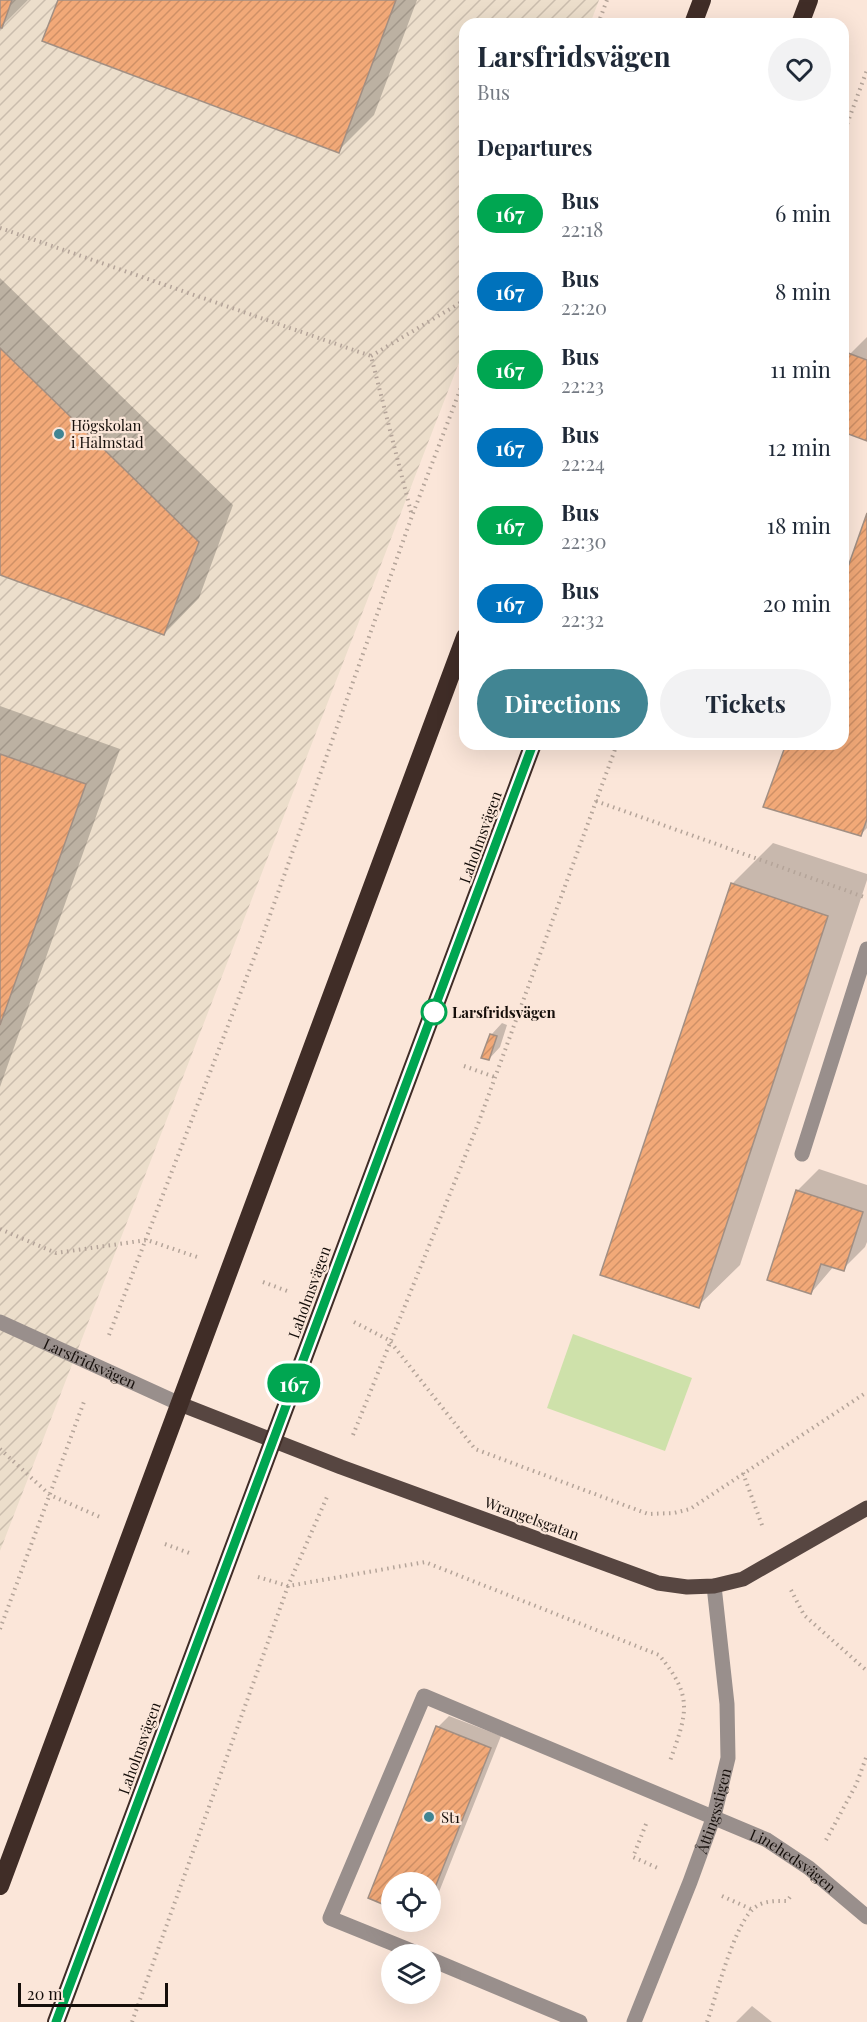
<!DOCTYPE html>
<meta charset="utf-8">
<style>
:root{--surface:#fff;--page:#f2f2f3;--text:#1f2937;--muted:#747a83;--accent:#418593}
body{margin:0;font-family:"Playfair Display",serif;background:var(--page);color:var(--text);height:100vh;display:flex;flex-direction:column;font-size:22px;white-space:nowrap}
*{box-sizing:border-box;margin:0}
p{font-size:20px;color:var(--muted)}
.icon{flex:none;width:33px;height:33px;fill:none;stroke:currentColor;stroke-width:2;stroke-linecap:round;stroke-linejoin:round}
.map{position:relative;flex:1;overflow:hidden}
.side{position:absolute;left:459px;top:18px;width:390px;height:732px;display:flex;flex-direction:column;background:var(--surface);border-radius:18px;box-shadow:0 6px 24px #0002}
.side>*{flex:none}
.badge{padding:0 12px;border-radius:20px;font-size:21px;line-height:39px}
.fabs{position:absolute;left:381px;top:1872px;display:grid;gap:12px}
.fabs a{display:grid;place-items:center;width:60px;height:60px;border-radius:50%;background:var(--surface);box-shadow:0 6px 24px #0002;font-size:30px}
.scale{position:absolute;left:18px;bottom:15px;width:150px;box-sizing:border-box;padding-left:6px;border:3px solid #150e0a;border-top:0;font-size:16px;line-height:21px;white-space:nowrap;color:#150e0a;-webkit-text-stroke:4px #fbe6d9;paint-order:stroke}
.map>.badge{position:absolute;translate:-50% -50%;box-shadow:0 0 0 3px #fff}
h2{padding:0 18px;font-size:22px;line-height:54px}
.round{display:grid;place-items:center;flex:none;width:63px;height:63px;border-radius:32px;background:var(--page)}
.head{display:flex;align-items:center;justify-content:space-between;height:102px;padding:0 18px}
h1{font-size:28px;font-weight:700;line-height:45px}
.primary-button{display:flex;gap:12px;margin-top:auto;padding:12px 18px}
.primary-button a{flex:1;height:69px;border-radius:36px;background:var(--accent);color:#fff;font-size:24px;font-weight:700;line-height:69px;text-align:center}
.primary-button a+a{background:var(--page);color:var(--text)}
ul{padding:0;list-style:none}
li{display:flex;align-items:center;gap:18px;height:78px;padding:0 18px}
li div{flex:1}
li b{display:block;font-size:22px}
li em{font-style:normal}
li .badge{min-width:66px;font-weight:700;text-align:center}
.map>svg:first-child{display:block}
.industrial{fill:url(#industrial-furrows)}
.pitch{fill:#cee1aa}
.shadow{fill:#0003}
.building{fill:url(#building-hatch);stroke:#a28f83;stroke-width:1.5}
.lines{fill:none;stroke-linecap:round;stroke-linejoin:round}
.path{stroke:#b4a499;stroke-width:4;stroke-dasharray:1.5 4.5;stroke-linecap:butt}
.minor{stroke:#998f8c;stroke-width:15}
.major{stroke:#574641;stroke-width:15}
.highway{stroke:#402d27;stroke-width:18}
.line-casing{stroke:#fff;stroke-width:14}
.line{stroke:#00a651;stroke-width:9}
.poi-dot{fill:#418593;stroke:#fbe6d9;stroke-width:2}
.stop-dot{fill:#fff;stroke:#00a651;stroke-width:3}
.labels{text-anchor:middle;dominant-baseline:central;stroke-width:4.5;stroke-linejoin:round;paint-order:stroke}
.poi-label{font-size:15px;fill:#150e0a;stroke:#fbe6d9;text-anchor:start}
.street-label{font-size:15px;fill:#150e0a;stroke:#fbe6d9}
.stop-label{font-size:15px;font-weight:bold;fill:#150e0a;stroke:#fbe6d9;text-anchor:start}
</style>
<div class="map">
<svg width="867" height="2022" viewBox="0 0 867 2022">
<defs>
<pattern id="industrial-furrows" width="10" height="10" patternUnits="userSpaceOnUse" patternTransform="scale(1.5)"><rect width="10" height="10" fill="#ecdecb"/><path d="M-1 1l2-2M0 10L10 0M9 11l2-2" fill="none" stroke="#cabdad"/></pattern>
<pattern id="building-hatch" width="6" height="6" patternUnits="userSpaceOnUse" patternTransform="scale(1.5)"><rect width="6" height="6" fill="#f2a978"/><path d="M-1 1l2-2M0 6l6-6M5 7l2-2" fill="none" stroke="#cf9066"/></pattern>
</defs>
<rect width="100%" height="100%" fill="#fbe6d9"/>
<!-- industrial -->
<path class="industrial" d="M0,0H599L590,24H465V347L0,1551Z"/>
<!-- pitch -->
<path class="pitch" d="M573,1334L692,1378L665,1451L547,1408Z"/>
<!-- shadow -->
<path class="shadow" d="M0,0H28L1,27Z
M59,0H417L374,115L338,151Z
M0,278L233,505L199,598L164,634L0,574Z
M867,337V439L843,430V373L850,354Z
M867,518V828L861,834L787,744H843V586Z
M0,706L120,749L0,1087Z
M773,843L867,874V880L740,1265L698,1306L732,884Z
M502,1023L507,1025L500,1047L489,1059L491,1035Z
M819,1169L867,1185V1242L865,1247L843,1269L834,1266L811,1293L797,1191Z
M449,1716L501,1736L433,1907L430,1910V1882H392L370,1898L438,1727Z
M752,2006L772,2022H736Z"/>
<!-- building -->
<path class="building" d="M0,0H12L2,28H0Z
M58,0H396L339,153L42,41Z
M0,348L199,542L164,635L0,575Z
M848,353L867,360V441L843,432V368Z
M867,513V819L861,836L763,807L786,744H843V581Z
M0,754L86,784L0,1025Z
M731,883L828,916L699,1308L600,1275Z
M490,1034L497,1036L489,1060L481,1058Z
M796,1190L863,1212L844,1271L821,1264L811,1294L767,1280Z
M436,1726L491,1748L430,1900V1882H392V1908L368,1898Z"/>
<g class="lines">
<!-- path -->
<path class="path" d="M598,24L607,0
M843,135L867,70
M0,228L371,356L412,516
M371,356L465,300
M596,801L867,898
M464,1066L495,1077
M0,1229L56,1253L147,1240L197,1257
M263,1282L290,1292
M354,1322L389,1340L475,1449L648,1514L674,1513L690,1509L867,1392
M109,1335L264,932L412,516L465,377
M353,1435L478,1124L617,744
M0,1449L50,1495L100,1517
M743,1473L763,1528
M165,1544L192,1554
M258,1577L288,1586L425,1562L659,1655C694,1697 687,1713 670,1761
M791,1590L804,1615L867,1671
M0,1629L85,1399
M646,1824L633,1857L660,1869
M826,1840L856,1785L867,1755
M722,1896L753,1910
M132,2022L288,1586L327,1497
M707,2022C717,1994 733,1929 752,1910C762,1900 775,1901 787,1901L790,1897"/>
<!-- minor -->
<g class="minor">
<path d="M802,1154L867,949"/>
<path id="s1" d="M0,1322L180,1404"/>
<path id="s2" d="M419,1954L330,1918L424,1696L767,1840L809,1868L867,1917"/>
<path d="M430,1959L580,2022"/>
<path id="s3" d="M634,2022L690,1882L714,1816L728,1758L727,1704L714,1586"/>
</g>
<!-- major -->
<path class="major" d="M180,1404L341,1467L658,1583L687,1587L714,1586L743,1579L867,1508"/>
<!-- highway -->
<path class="highway" d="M693,24L702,0
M800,24L809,0
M0,1886L465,637
M56,2022L533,744"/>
</g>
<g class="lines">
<!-- line casing -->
<g class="line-casing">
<path id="line" d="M56,2022L533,744"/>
</g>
<!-- line -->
<use href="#line" class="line"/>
</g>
<!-- markers -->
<g class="poi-dot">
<circle cx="59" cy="434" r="6"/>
<circle cx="429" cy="1817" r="6"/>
</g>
<circle class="stop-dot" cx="434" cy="1012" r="12"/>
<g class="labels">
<!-- poi labels -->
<g class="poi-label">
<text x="71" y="425">Högskolan<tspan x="71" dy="17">i Halmstad</tspan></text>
<text x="441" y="1817">St1</text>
</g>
<!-- street labels -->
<g class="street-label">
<text transform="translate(480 837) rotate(-70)">Laholmsvägen</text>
<text transform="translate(309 1292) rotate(-70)">Laholmsvägen</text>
<text stroke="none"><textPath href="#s1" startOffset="99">Larsfridsvägen</textPath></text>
<text transform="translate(532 1518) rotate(20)">Wrangelsgatan</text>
<text transform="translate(139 1748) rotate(-70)">Laholmsvägen</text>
<text stroke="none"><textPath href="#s3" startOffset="226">Åttingsstigen</textPath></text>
<text stroke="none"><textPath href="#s2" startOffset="742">Linehedsvägen</textPath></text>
</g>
<!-- stop labels -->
<g class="stop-label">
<text x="452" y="1012">Larsfridsvägen</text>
</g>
</g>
</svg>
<div class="fabs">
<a><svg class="icon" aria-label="locate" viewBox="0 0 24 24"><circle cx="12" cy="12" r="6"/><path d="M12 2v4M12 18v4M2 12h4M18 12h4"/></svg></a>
<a><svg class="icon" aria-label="layers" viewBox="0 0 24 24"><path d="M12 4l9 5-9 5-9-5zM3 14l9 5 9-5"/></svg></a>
</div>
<div class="scale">20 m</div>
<b class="badge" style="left:294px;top:1383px;background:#00a651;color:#fff">167</b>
<section class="side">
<div class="head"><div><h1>Larsfridsvägen</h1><p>Bus</p></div><a class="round"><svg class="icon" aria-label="heart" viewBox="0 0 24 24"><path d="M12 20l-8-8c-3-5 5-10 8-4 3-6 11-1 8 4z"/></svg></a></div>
<h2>Departures</h2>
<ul>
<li><span class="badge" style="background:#00a651;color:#fff">167</span><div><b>Bus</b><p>22:18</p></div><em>6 min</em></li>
<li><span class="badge" style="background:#0072bc;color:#fff">167</span><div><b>Bus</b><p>22:20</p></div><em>8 min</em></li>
<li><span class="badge" style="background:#00a651;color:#fff">167</span><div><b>Bus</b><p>22:23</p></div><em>11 min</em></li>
<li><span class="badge" style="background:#0072bc;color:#fff">167</span><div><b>Bus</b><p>22:24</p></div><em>12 min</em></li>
<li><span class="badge" style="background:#00a651;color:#fff">167</span><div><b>Bus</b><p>22:30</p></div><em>18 min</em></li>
<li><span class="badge" style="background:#0072bc;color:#fff">167</span><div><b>Bus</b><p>22:32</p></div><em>20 min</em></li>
</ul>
<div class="primary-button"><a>Directions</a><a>Tickets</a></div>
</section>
</div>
